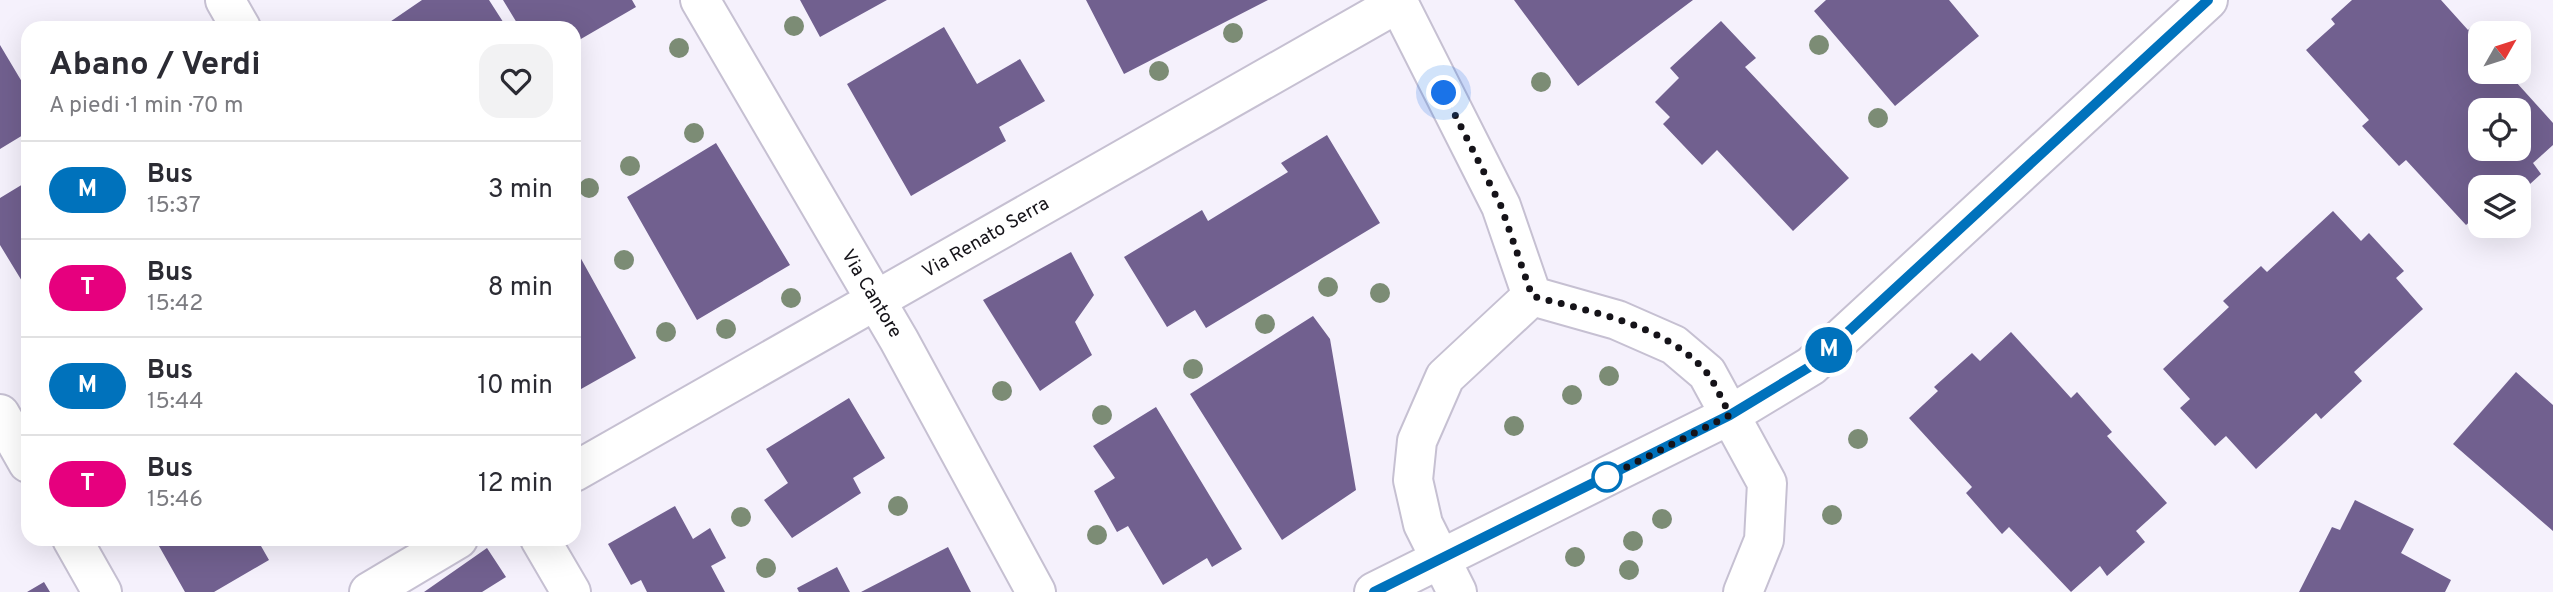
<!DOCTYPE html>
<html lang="it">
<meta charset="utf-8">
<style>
:root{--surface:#fff;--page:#f2f2f3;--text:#2b2b33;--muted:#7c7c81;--line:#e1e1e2}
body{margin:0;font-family:Overpass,sans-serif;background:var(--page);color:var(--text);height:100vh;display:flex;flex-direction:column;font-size:26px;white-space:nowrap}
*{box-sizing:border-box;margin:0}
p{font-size:23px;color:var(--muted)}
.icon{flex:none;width:38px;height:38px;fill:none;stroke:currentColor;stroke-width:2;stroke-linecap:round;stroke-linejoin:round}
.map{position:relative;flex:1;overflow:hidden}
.drawer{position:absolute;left:21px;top:21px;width:560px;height:525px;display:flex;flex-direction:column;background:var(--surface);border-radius:21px;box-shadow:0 7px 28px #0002}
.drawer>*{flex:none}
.badge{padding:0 14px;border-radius:23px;font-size:24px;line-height:46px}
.needle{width:46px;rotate:51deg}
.buttons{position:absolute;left:2468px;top:21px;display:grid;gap:14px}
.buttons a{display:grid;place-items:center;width:63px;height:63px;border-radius:14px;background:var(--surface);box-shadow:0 7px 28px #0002;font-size:35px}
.you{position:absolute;width:35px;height:35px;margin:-18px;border:5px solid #fff;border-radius:50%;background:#1a73e8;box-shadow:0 0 0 10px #1a73e833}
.map>.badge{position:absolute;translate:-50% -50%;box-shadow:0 0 0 4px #fff}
.round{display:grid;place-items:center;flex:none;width:74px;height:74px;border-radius:21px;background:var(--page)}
.summary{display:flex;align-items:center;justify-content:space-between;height:119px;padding:0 28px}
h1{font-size:33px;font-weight:700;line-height:52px}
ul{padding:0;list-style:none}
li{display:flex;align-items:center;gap:21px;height:98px;padding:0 28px;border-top:2px solid var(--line)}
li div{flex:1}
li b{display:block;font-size:26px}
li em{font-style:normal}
li .badge{min-width:77px;font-weight:700;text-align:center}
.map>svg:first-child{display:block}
.building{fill:#71608f;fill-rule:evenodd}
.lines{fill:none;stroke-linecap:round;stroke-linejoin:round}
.street-casing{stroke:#c6c0d2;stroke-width:42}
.secondary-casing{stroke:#c6c0d2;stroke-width:42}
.street{stroke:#fff;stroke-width:38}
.secondary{stroke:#fff;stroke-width:38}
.tree{fill:#7c8c75}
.line-casing{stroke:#fff;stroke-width:16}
.line{stroke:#0072bc;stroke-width:10}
.walk{stroke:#151319;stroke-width:7;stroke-dasharray:0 12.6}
.stop-dot{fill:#fff;stroke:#0072bc;stroke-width:3.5}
.labels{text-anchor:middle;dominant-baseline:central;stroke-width:5;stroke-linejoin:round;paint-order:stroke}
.street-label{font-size:19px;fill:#151319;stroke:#fff}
</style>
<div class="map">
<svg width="2553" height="592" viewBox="0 0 2553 592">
<rect width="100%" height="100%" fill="#f5f1fc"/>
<!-- building -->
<path class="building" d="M422,0H489L507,28H381Z
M503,0H632L636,7L574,43V28H520Z
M800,0H887L820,37Z
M1086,0H1268L1124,74Z
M1514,0H1693L1578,86Z
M1826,0H1949L1979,36L1895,106L1814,11Z
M2352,0H2441L2468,30L2474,25L2480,32V72H2507L2553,123V145L2533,163L2541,174L2518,195V187H2480V213L2466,225L2406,160L2399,166L2362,126L2369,120L2306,50L2335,24L2331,19ZM2480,110H2518V149H2480Z
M1721,21L1756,58L1745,67L1849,178L1793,231L1717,150L1702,165L1663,124L1670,117L1655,102L1679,78L1670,68Z
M944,27L977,84L1020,59L1045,101L999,127L1006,141L911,196L847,84Z
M0,45L28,92V132L0,149Z
M1327,135L1380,223L1206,328L1195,310L1167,327L1124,257L1202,210L1208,221L1288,172L1281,163Z
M716,143L790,265L697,320L627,197Z
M28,181V291L0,245V198Z
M2333,211L2361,241L2369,233L2404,271L2396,278L2423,309L2354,372L2362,381L2321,419L2316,413L2256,469L2226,436L2215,446L2180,408L2190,399L2163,369L2229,307L2223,301L2261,266L2267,272Z
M574,246L636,358L574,393Z
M1071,252L1094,295L1075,322L1092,355L1040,391L983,300Z
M1313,316L1330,339L1356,490L1282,540L1190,394Z
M2011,332L2071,398L2077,392L2112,432L2107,436L2167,503L2136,531L2145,542L2107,576L2100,566L2071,592L2009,527L2002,534L1966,493L1972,487L1909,418L1938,391L1934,387L1972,353L1980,361Z
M2516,372L2553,405V531L2453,444Z
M849,398L885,458L853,478L861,493L792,538L764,500L788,483L766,449Z
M1156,407L1242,549L1212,567L1207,558L1163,585L1128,526L1117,532L1094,491L1115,478L1093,446Z
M2355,500L2414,529L2401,553L2451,580L2445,592H2299L2332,527L2340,530Z
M675,506L693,539L710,528L726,558L711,566L725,592H647L641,580L631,585L608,544Z
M155,539H257L269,560L214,592H185Z
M948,547L971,592H861Z
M487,548L506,577L482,592H424Z
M837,567L850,592H799L797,588Z
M44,582L50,592H27Z"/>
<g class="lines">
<!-- street casing -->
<g class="street-casing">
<path id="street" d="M225,0L241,28
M700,0L899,340L1036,592
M1397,0L1501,206L1532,296
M0,414L28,463
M574,472L1398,3
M72,539L102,592
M540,539L571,592
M369,592L458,539
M1457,592L1423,524L1413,480L1417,441L1445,377L1532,296L1617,320L1674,345L1707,373L1767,483L1764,540L1743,592"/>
</g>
<!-- secondary casing -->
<g class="secondary-casing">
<path id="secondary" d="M1374,592L1730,415L1811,366L2208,0"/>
</g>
<!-- street -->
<use href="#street" class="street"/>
<!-- secondary -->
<use href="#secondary" class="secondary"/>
</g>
<!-- trees -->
<g class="tree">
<circle cx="794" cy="26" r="10"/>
<circle cx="1233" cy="33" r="10"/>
<circle cx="1819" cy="45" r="10"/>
<circle cx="679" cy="48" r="10"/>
<circle cx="1159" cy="71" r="10"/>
<circle cx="1541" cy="82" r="10"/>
<circle cx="1878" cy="118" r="10"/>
<circle cx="694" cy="133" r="10"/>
<circle cx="630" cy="166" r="10"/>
<circle cx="589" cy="188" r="10"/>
<circle cx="624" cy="260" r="10"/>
<circle cx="1328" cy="287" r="10"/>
<circle cx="1380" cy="293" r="10"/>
<circle cx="791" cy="298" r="10"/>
<circle cx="1265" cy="324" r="10"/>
<circle cx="726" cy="329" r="10"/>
<circle cx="666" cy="332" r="10"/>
<circle cx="1193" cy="369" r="10"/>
<circle cx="1609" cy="376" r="10"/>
<circle cx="1002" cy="391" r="10"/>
<circle cx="1572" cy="395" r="10"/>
<circle cx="1102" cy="415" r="10"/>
<circle cx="1514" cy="426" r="10"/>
<circle cx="1858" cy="439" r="10"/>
<circle cx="898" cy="506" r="10"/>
<circle cx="1832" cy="515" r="10"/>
<circle cx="741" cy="517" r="10"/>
<circle cx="1662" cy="519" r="10"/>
<circle cx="1097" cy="535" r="10"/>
<circle cx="1633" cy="541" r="10"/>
<circle cx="1575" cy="557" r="10"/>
<circle cx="766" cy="568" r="10"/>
<circle cx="1629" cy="570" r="10"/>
</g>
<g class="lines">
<!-- line casing -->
<g class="line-casing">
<path id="line" d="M1374,592L1730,415L1811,366L2208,0"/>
</g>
<!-- line -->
<use href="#line" class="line"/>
<!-- walk -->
<path class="walk" d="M1444,93L1501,206L1532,296C1590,312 1666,324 1707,373C1716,385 1723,402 1730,415L1607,477"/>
</g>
<!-- markers -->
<circle class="stop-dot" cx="1607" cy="477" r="14"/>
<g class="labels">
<!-- street labels -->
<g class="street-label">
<text transform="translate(986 238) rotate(-30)">Via Renato Serra</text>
<text transform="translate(871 294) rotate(59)">Via Cantore</text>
</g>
</g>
</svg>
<div class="buttons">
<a><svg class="needle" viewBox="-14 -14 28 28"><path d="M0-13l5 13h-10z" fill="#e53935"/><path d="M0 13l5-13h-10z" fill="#7c7c81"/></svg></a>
<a><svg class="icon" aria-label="locate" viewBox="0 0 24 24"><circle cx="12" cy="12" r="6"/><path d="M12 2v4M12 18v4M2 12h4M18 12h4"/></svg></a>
<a><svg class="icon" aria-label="layers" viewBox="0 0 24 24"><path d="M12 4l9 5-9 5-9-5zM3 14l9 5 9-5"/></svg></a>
</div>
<div class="you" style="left:1444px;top:93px"></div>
<b class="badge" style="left:1829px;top:350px;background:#0072bc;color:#fff">M</b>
<section class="drawer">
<div class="summary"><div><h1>Abano / Verdi</h1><p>A piedi · 1 min · 70 m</p></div><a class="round"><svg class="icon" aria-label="heart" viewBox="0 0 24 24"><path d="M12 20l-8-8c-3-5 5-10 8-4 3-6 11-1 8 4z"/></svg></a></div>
<ul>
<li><span class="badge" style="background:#0072bc;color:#fff">M</span><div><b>Bus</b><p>15:37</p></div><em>3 min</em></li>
<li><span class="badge" style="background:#e6007e;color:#fff">T</span><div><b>Bus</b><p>15:42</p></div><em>8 min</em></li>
<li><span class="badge" style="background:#0072bc;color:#fff">M</span><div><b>Bus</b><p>15:44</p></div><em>10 min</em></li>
<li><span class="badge" style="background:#e6007e;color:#fff">T</span><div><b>Bus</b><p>15:46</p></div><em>12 min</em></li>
</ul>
</section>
</div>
